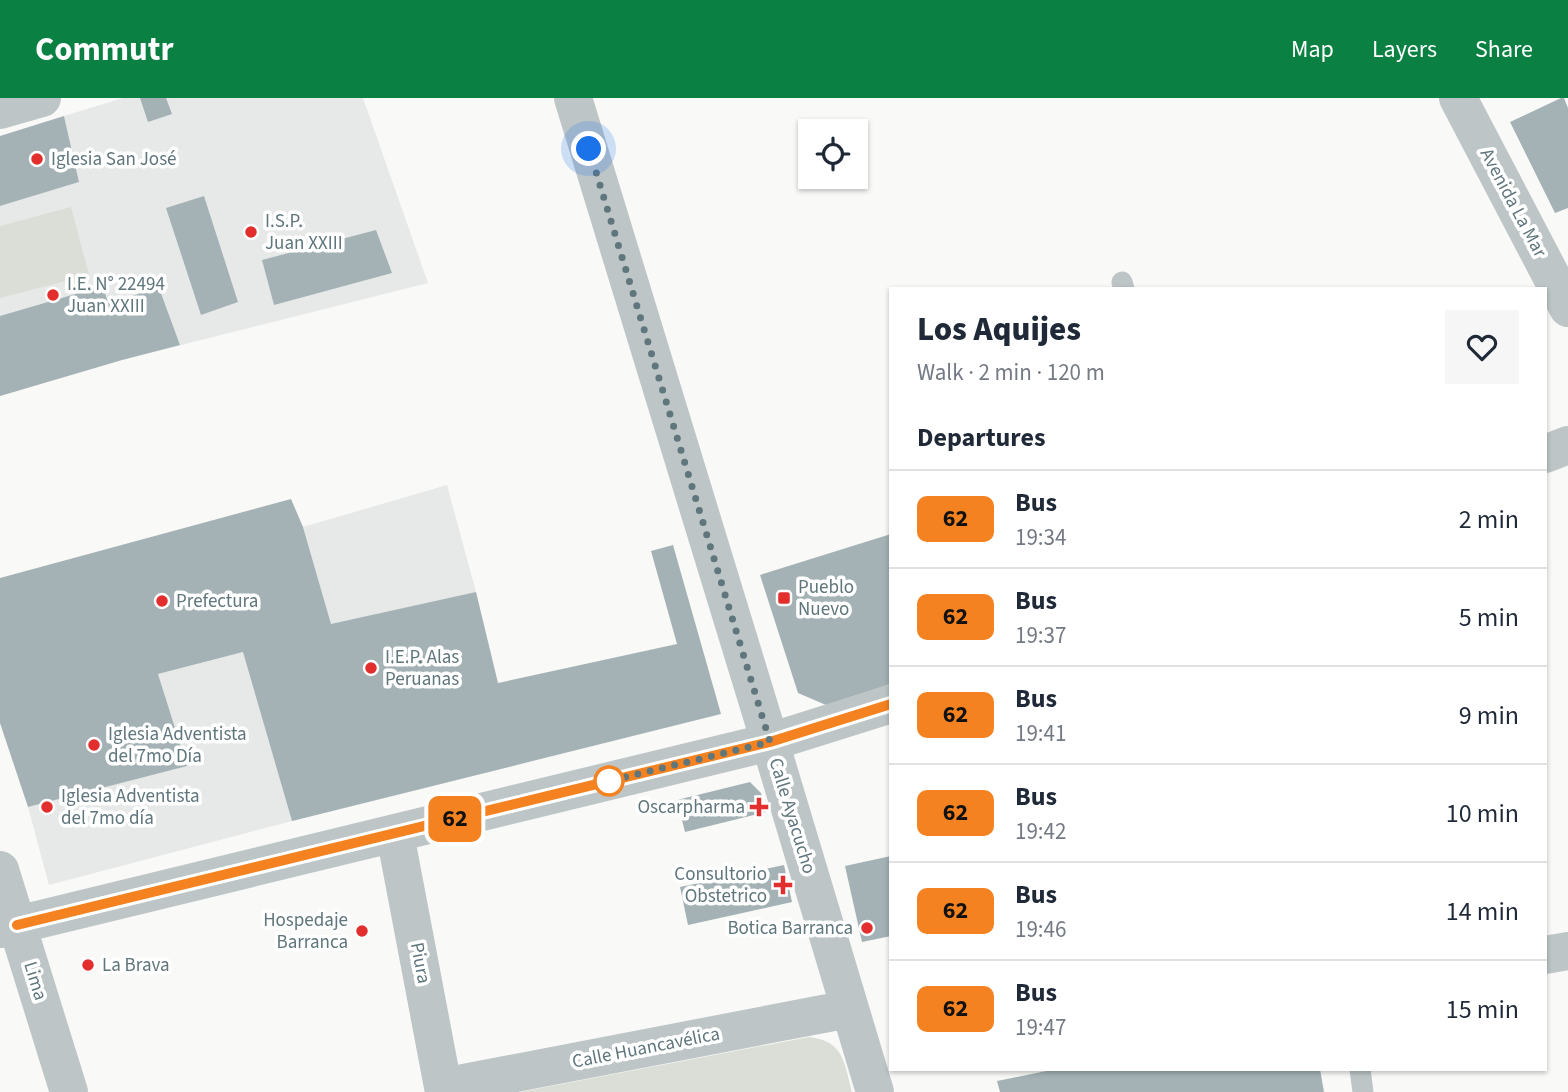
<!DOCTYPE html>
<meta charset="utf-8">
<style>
:root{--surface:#fff;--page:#f6f6f7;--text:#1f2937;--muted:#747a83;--line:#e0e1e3;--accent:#0b8043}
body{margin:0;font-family:"Source Sans 3",sans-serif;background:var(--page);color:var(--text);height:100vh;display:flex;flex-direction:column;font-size:26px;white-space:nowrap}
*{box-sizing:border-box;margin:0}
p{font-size:23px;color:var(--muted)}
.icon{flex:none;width:38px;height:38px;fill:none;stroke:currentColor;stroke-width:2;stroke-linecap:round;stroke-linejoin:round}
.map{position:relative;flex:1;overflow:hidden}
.details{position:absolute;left:889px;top:189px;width:658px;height:784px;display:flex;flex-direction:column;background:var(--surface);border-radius:0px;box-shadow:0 2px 5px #0004}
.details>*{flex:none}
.badge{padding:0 14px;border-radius:10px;font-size:24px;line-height:46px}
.tools{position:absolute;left:798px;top:21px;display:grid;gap:14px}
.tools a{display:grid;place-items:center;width:70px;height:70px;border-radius:0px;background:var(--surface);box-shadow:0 2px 5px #0004;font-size:35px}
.you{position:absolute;width:35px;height:35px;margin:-18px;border:5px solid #fff;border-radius:50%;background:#1a73e8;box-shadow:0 0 0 10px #1a73e833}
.map>.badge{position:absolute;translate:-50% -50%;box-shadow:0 0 0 4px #fff}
h2{padding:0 28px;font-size:26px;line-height:63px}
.round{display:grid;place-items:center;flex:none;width:74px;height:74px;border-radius:0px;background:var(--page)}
.summary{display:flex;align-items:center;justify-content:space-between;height:119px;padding:0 28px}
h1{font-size:33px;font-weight:800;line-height:52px}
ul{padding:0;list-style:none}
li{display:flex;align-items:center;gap:21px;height:98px;padding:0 28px;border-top:2px solid var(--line)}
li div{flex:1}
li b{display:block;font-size:26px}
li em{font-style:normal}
li .badge{min-width:77px;font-weight:700;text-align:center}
header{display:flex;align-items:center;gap:42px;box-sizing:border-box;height:98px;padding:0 35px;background:var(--accent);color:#fff}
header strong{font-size:33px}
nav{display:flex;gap:38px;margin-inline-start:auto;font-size:24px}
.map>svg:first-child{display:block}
.built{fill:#e7e9e8}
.green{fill:#dbded6}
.building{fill:#a4b2b5}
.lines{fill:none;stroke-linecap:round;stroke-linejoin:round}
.lane{stroke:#bdc5c7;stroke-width:21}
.street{stroke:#bdc5c7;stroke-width:38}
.line-casing{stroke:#fff;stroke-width:16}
.line{stroke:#f58220;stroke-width:10}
.walk{stroke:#5f767c;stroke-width:7;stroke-dasharray:0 12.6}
.poi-dot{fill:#e22f2e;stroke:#fff;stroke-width:2.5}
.stop-dot{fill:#fff;stroke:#f58220;stroke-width:3.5}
.labels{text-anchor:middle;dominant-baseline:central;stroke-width:7;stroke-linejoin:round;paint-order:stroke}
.poi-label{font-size:19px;fill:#5f767c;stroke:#fff;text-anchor:start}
.street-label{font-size:19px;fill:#5f767c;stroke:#fff}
</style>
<header>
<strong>Commutr</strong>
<nav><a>Map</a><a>Layers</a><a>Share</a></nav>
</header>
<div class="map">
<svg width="1568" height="994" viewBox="0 0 1568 994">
<rect width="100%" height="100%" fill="#f9f9f7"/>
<!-- built -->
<path class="built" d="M123,0H363L428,185L122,262L0,298V108L79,84L64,18Z
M447,387L476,494L517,667L292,723L49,787L28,709L186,668L158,576L243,554L331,526L303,429Z"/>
<!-- green -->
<path class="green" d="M71,109L89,177L0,200V128Z
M809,939C844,943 844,964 852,994H520Z"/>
<!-- building -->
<path class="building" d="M140,0H166L172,16L148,24Z
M1561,0H1564L1568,10V110L1555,115L1510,24Z
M64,18L79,84L0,108V38Z
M204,98L238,204L201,217L166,110Z
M376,132L392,175L274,207L262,162Z
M103,188L108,205L159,190L180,247L122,262L0,298V218Z
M291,401L303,429L331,526L476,494L498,585L677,546L651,453L673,447L721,616L292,723L243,554L158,576L187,668L28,709L0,625V480Z
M891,436V586L826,607L798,595L760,477Z
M750,684L761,695L766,714L685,734L677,702Z
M891,758V838L862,844L845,768Z
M784,767L792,804L688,827L680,789Z
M1056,971H1320L1324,994H1000L997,983Z"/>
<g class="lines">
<!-- lane -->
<path class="lane" d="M1122,184L1124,191
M1360,971L1363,994"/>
<!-- street -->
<path class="street" d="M573,0L770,644L875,994
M1458,0L1568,210
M0,12L42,0
M1545,356L1568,347
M395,736L444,994
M0,772L69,994
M0,831L770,644L891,606
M1545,857L1568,853
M443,989L849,911"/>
</g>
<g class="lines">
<!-- line casing -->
<g class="line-casing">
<path id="line" d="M17,827L770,644L891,606"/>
</g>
<!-- line -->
<use href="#line" class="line"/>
<!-- walk -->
<path class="walk" d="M589,51L770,644L609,683"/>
</g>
<!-- markers -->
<g class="poi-dot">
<circle cx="37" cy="61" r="7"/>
<circle cx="251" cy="134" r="7"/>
<circle cx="53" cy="197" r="7"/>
<rect x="777" y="493" width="14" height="14" rx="3.5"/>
<circle cx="162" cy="503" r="7"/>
<circle cx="371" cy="570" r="7"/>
<circle cx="94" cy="647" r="7"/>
<circle cx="47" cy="709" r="7"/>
<path d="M755.5 698.5h7v7h7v7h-7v7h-7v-7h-7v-7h7z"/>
<path d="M779.5 776.5h7v7h7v7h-7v7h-7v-7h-7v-7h7z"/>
<circle cx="867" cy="830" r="7"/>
<circle cx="362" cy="833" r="7"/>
<circle cx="88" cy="867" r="7"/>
</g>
<circle class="stop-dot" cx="609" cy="683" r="14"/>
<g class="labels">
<!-- poi labels -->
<g class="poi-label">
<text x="51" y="61">Iglesia San José</text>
<text x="265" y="123">I.S.P.<tspan x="265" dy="22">Juan XXIII</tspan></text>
<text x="67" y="186">I.E. N° 22494<tspan x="67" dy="22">Juan XXIII</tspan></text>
<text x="798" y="489">Pueblo<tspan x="798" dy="22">Nuevo</tspan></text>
<text x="176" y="503">Prefectura</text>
<text x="385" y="559">I.E.P. Alas<tspan x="385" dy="22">Peruanas</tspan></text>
<text x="108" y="636">Iglesia Adventista<tspan x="108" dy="22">del 7mo Día</tspan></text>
<text x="61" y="698">Iglesia Adventista<tspan x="61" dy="22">del 7mo día</tspan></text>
<text x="745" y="709" text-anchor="end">Oscarpharma</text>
<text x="767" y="776" text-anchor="end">Consultorio<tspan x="767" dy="22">Obstetrico</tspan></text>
<text x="348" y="822" text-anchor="end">Hospedaje<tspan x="348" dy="22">Barranca</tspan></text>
<text x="853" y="830" text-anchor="end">Botica Barranca</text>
<text x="102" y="867">La Brava</text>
</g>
<!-- street labels -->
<g class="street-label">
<text transform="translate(1513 105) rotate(62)">Avenida La Mar</text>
<text transform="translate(792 718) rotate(73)">Calle Ayacucho</text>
<text transform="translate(420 865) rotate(79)">Piura</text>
<text transform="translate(35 883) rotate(73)">Lima</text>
<text transform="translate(646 950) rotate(-11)">Calle Huancavélica</text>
</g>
</g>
</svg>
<div class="tools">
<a><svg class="icon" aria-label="locate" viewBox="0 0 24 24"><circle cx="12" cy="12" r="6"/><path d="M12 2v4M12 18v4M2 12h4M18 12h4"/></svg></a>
</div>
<div class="you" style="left:589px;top:51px"></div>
<b class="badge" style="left:455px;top:721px;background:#f58220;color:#111">62</b>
<section class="details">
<div class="summary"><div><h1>Los Aquijes</h1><p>Walk · 2 min · 120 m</p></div><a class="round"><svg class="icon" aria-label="heart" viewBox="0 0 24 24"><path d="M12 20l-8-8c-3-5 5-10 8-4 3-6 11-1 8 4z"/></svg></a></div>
<h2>Departures</h2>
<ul>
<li><span class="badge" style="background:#f58220;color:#111">62</span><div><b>Bus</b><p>19:34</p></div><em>2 min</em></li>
<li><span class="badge" style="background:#f58220;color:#111">62</span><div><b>Bus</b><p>19:37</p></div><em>5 min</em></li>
<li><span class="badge" style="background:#f58220;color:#111">62</span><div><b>Bus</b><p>19:41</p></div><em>9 min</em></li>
<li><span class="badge" style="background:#f58220;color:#111">62</span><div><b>Bus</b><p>19:42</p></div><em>10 min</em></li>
<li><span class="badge" style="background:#f58220;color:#111">62</span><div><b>Bus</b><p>19:46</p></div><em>14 min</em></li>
<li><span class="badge" style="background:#f58220;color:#111">62</span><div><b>Bus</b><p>19:47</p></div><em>15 min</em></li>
</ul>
</section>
</div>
